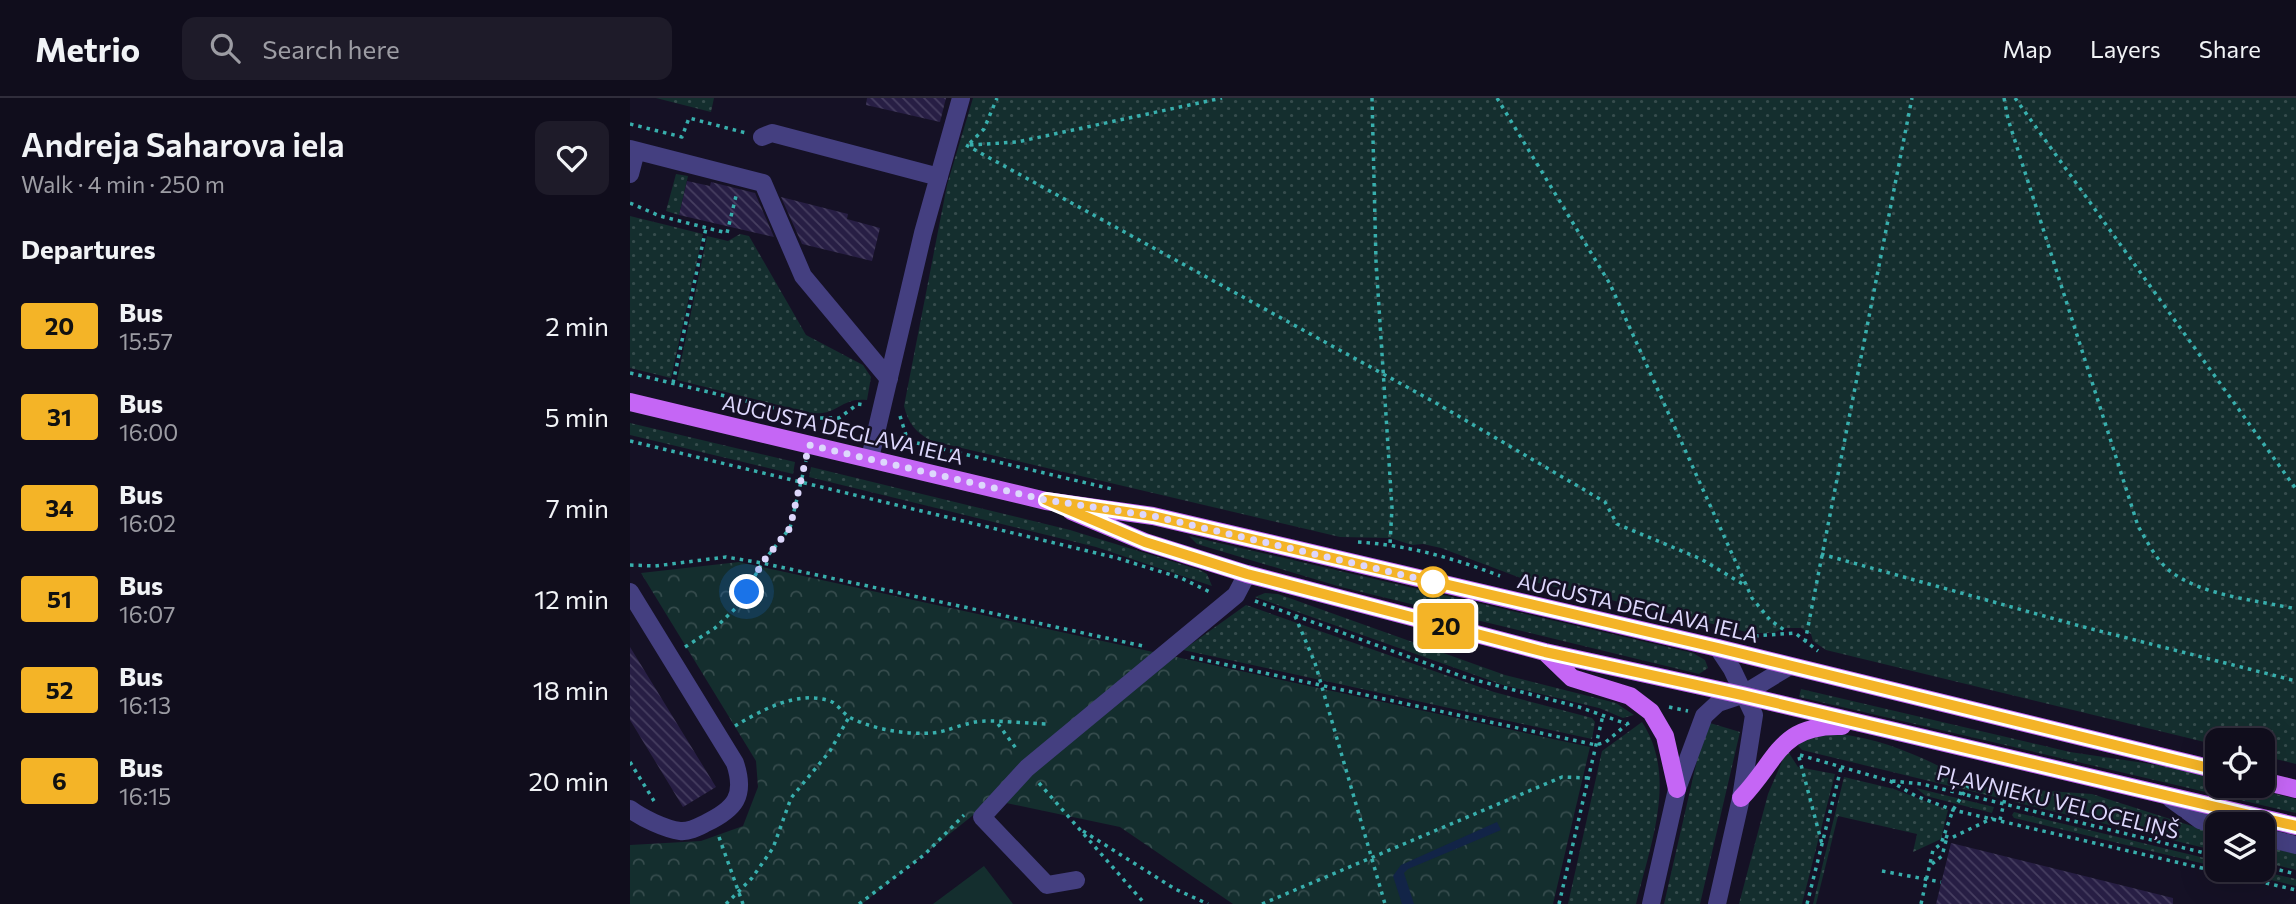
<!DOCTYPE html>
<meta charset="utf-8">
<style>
:root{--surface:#100d1c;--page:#1e1b29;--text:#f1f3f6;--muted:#9c9ca3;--line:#302d3b}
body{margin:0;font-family:Commissioner,sans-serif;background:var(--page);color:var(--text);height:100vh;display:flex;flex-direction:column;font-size:26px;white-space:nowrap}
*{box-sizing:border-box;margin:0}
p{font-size:23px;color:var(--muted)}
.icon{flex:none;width:38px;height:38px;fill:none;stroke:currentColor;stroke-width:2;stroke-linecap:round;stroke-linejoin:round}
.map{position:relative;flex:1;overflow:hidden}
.drawer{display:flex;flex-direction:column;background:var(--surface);width:630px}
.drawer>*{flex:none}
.badge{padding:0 14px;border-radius:5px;font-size:24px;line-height:46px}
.fabs{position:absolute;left:1575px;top:630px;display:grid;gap:14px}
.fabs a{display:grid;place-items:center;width:70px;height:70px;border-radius:14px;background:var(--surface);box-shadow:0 7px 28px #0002,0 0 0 2px var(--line);font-size:35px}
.you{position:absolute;width:35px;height:35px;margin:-18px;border:5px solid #fff;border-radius:50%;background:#1a73e8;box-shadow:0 0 0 10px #1a73e833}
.map>.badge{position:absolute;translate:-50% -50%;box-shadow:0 0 0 4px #fff}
h2{padding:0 21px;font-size:26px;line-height:63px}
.round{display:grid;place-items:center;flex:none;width:74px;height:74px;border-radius:14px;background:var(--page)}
.summary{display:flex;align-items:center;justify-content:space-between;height:119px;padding:0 21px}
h1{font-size:33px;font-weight:600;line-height:52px}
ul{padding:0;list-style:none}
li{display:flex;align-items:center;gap:21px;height:91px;padding:0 21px}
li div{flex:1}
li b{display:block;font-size:26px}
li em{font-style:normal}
li .badge{min-width:77px;font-weight:700;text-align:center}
header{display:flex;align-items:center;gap:42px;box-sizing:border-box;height:98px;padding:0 35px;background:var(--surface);border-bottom:2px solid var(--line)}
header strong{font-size:33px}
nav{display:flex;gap:38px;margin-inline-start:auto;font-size:24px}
.search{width:490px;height:63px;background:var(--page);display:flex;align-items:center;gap:18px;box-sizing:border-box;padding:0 24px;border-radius:14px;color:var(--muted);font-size:26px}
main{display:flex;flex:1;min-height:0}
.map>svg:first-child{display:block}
.grass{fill:url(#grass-dots)}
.forest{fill:url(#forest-crowns)}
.pitch{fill:#142e2e}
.water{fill:#122447}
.building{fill:url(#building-back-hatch)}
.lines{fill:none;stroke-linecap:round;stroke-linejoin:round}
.path{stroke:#38afad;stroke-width:3.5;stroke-dasharray:3.5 5;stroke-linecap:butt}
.minor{stroke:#443f80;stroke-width:18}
.major{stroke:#c566f5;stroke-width:18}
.line-casing{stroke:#fff;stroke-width:16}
.line{stroke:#f4b427;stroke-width:10}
.walk{stroke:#ddd7fc;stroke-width:7;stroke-dasharray:0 12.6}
.stop-dot{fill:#fff;stroke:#f4b427;stroke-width:3.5}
.labels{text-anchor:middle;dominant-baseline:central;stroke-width:5;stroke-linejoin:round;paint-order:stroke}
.street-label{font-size:21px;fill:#ddd7fc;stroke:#151125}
</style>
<header>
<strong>Metrio</strong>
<div class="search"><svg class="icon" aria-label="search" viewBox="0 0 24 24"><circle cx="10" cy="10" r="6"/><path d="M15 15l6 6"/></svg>Search here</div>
<nav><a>Map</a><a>Layers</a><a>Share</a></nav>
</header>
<main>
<section class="drawer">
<div class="summary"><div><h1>Andreja Saharova iela</h1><p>Walk · 4 min · 250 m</p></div><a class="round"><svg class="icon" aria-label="heart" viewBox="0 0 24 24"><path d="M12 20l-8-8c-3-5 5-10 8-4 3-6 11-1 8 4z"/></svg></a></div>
<h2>Departures</h2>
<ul>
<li><span class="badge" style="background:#f4b427;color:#111">20</span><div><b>Bus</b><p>15:57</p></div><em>2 min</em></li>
<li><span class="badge" style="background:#f4b427;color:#111">31</span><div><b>Bus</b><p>16:00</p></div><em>5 min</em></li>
<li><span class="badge" style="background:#f4b427;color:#111">34</span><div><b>Bus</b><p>16:02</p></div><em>7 min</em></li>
<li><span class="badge" style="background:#f4b427;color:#111">51</span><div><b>Bus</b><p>16:07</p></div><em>12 min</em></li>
<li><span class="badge" style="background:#f4b427;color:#111">52</span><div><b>Bus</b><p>16:13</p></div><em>18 min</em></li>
<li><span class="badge" style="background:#f4b427;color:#111">6</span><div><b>Bus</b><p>16:15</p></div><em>20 min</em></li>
</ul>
</section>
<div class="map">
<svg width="1666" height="806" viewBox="0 0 1666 806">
<defs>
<pattern id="grass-dots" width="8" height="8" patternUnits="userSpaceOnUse" patternTransform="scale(1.75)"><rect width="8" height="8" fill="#142e2e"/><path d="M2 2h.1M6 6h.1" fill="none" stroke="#364c4d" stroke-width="1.8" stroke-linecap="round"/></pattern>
<pattern id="forest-crowns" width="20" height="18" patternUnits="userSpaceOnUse" patternTransform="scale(1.75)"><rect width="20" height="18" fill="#142e2e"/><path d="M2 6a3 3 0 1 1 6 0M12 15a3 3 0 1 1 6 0" fill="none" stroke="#364c4d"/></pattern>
<pattern id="building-back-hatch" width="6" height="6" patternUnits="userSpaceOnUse" patternTransform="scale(1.75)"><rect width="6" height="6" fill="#271e44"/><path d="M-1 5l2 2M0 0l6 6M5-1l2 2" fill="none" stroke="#463e60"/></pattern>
</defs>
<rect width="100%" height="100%" fill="#151125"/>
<!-- grass -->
<path class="grass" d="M26,0H84L81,14Z
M343,0H1666V666L1633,658V642H1587V647L1196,552L1183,543L1181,536L1171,530H1155L1143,535H1121L896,482L811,450L793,446L782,447L760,440L710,439L302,343C286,335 278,325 274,308L317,87Z
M46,76L58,78L49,117L36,113Z
M0,118L73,136L41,280L0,270Z
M110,136L119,138L176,237L233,267L241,279L237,302C210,299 209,318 181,315L47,282L77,138L98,143Z
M0,325L165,364L163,376L0,337Z
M181,369L440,432L570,472L577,476L582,488L466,449L179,379Z
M559,438L1063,555L1075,562L1078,570L1069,576L711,489L567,446Z
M635,495L648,496L875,577L986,605L1004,617L993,620L969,610L873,587L625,499Z
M616,507L864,594L962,620L965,624L962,641L553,552Z
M1171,591L1440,654L1528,667L1587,681V688H1613L1666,701V715L1169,599Z
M1012,624C1048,679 1020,747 1006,806H938L972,653Z
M1080,625L1110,634L1070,806H1034L1070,649Z
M1210,636C1249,641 1281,654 1317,672L1316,679L1371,693L1369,700L1172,652L1165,644L1186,637Z
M1157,652L1168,669L1205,676L1172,806H1109L1138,696Z
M1214,679L1264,691L1318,712L1311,741L1283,754L1287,736L1208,718L1186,806H1183Z
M1286,690L1364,709L1362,715L1296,698Z
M1404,692L1462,696L1587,736V753L1384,704L1385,697L1402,699Z
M1384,714L1587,763V769L1384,720L1382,717Z
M1633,748L1666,756V772L1633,764Z
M1598,772H1625L1666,781V788Z"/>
<!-- forest -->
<path class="forest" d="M109,464L960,649L923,806H603L490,729L362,702L232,806H0V747L71,743L113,728L128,689L126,663L11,475Z"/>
<!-- pitch -->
<path class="pitch" d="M354,768L383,806H303Z"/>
<!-- water -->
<path class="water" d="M867,724L871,732L778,771L774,775L784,806H772L763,778L771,767Z"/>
<!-- building -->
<path class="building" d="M237,0H316L310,24L236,7Z
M57,83L80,88L81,84L125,95L144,139L49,117Z
M151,99L218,116L217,121L250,130L242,163L172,146Z
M0,549L86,689L53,709L0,622Z
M1321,745L1543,800V806H1306Z"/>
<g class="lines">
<!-- path -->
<path class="path" d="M742,0L746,163L762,410L760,446
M867,0L980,186L1122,500L1140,522L1157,534
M1374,0L1378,21L1508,428C1517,443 1526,462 1540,473C1572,498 1627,502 1666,511
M1385,0L1666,391
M0,26L52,39L59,20L116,35
M340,45L354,31L367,0
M336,47L806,305L975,404L987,426L1071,461L1116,488
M340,47L387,44L592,0
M0,105L30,118L97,135L106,98
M0,275L186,320H209L228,306L234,307
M43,285L76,130
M270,318L276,337L283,344L482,391
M0,343L487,460L551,480L580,494
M728,444C777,447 824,460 870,478
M1191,456L1450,528L1666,583
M0,467L25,468L96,459L132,465L513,548
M625,503L834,579L949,609L997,626L1002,623
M665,518L685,565L755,806
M1125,538L1165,535L1188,553
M1175,544L1282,0
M55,549L85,530L109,507L132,465L160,430L176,363
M561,559L966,647L976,644L996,627
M1039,609L1058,613
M368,626L388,653
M105,628C132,612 167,592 200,603C208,606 213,616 221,620C239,629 262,634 283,635C314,637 317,630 345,624C359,621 402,626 419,626
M1170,657L1260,683L1286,698L1323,712L1666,792
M1169,659L1192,746
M0,664L24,703
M1262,683L1292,686L1587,758
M409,685L515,806
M1370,722L1378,687
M453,733L545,791L578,806
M1315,738L1321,740L1363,720
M89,739L113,806
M1302,766L1312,758L1317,739
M1633,768L1666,776
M1252,773L1311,784
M96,806L122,780L143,750L161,700L200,653L219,619
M229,806L294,757L334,717
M632,806L932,679L958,680
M929,806L973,617
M1177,806L1211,670
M1291,806L1303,752L1311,746L1323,712L1344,679"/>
<!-- minor -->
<path class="minor" d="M132,39L142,35L309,79
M0,51L133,85L173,178L259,281
M0,76L6,53
M240,360L293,135L331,0
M0,494L105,665C116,698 105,711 76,725C68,729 59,734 50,733C35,731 12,720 0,711
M1541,701L1570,722L1587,727
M1633,739L1666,747
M446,782L417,787L352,719L397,670L606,497L617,476
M1021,806L1047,691L1074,618L1088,605L1112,597L1158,569
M1087,806L1111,700L1124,617L1102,571L1088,550"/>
<!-- major -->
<path class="major" d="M0,304L416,403L523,418L1088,550L1587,672
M441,413L515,444L617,476L915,554L1112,597L1666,728
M915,554L942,580L1000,598L1021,614L1035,638L1047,691
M1633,683L1666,691
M1111,700C1148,662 1149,626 1212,628"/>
</g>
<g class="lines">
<!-- line casing -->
<g class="line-casing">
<path id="line" d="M1587,672L1088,550L523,418L416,402L515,444L617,476L793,522L915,554L1112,597L1666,728"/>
</g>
<!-- line -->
<use href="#line" class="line"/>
<!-- walk -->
<path class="walk" d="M117,494L132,465L160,430L179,347L416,402L523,418L803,484"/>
</g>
<!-- markers -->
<circle class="stop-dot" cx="803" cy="484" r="14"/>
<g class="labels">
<!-- street labels -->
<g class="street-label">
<text transform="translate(213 331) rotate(13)">AUGUSTA DEGLAVA IELA</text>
<text transform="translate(1008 509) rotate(13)">AUGUSTA DEGLAVA IELA</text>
<text transform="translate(1428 703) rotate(14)">PĻAVNIEKU VELOCELIŅŠ</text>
</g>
</g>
</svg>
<div class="fabs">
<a><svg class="icon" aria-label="locate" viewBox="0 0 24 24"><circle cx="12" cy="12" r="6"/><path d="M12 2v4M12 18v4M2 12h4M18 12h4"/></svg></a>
<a><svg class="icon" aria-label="layers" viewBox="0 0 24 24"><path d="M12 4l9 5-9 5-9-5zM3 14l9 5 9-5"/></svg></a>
</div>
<div class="you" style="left:117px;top:494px"></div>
<b class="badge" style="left:816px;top:528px;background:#f4b427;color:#111">20</b>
</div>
</main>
